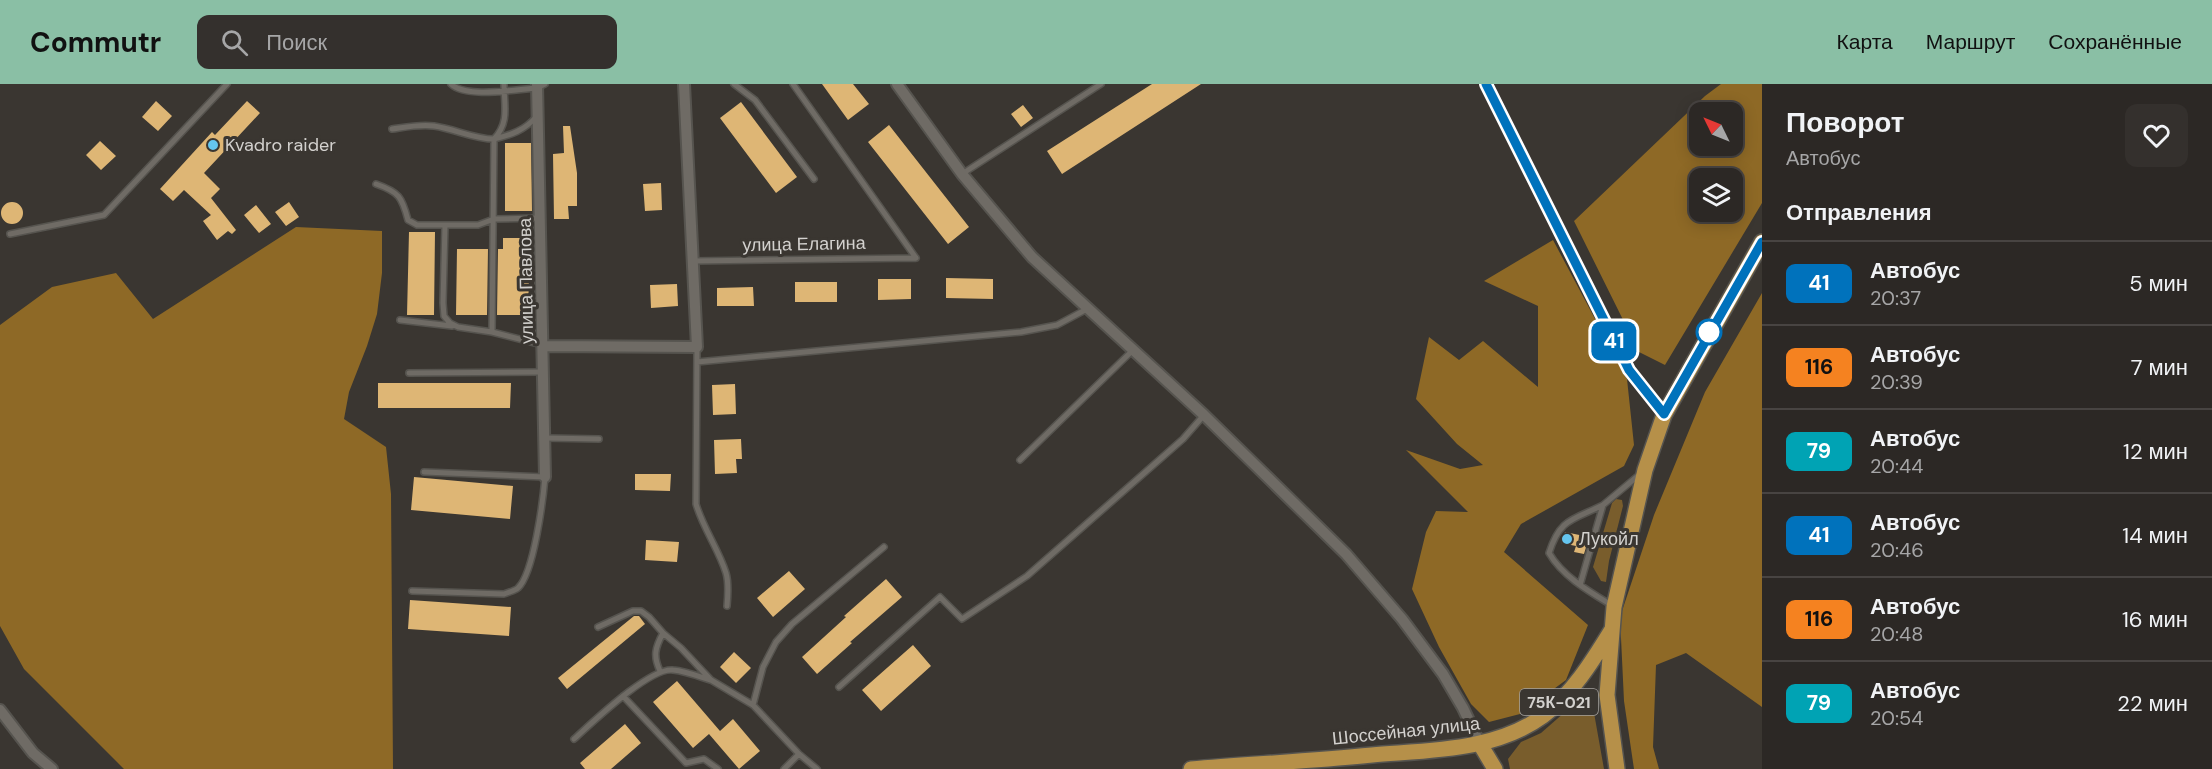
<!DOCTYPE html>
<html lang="ru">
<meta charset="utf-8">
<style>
:root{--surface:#2c2825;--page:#34302d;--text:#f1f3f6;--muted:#a6a6a7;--line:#484442;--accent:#8abfa5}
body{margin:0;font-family:"DM Sans",sans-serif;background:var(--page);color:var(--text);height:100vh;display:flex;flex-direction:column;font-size:22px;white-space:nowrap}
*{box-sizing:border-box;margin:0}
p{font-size:20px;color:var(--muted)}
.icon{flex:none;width:33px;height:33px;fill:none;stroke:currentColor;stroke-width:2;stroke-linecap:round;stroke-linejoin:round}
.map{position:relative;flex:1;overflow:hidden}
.panel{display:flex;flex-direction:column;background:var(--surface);width:450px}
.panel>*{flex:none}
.badge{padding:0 12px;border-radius:9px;font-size:21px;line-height:39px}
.needle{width:39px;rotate:313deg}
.controls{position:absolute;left:1689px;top:18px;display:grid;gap:12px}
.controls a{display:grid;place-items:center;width:54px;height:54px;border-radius:12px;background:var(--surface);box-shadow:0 3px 15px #0003,0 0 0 2px var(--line);font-size:30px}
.map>.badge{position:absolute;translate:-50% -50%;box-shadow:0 0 0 3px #fff}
h2{padding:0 24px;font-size:22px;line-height:54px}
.round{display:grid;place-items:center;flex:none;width:63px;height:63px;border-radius:12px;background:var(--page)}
.headline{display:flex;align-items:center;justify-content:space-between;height:102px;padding:0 24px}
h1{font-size:28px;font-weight:800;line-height:45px}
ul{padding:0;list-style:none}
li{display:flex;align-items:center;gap:18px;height:84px;padding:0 24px;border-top:2px solid var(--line)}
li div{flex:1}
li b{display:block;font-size:22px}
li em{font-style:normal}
li .badge{min-width:66px;font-weight:700;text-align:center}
header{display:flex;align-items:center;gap:36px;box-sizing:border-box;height:84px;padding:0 30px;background:var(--accent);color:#111}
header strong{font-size:28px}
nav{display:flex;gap:33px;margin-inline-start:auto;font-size:21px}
.search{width:420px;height:54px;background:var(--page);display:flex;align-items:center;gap:15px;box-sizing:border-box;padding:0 21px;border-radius:12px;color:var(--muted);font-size:22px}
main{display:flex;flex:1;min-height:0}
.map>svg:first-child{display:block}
.green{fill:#795d2c}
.forest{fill:#8e6926;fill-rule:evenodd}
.building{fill:#deb675}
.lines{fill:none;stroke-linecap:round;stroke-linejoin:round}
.service-casing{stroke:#56544f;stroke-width:8}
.minor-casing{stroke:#56544f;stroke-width:14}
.primary-casing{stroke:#56544f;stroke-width:18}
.service{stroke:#6f6b65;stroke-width:5}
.minor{stroke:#6f6b65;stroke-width:10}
.primary{stroke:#b69049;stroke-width:15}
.line-casing{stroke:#fff;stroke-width:14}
.line{stroke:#0072bc;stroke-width:9}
.poi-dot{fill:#65c5ee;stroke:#3a3631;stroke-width:2}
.stop-dot{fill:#fff;stroke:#0072bc;stroke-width:3}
.labels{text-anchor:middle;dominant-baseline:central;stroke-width:6;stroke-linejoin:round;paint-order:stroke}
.shield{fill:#3a3631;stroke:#a5a29f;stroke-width:1.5}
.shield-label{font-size:16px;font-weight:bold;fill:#d3d1ce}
.poi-label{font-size:18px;fill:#d3d1ce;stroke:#3a3631;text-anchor:start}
.street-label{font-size:18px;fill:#d3d1ce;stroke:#3a3631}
</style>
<header>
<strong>Commutr</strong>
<div class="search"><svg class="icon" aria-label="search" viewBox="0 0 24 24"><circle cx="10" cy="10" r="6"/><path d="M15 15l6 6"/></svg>Поиск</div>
<nav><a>Карта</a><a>Маршрут</a><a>Сохранённые</a></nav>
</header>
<main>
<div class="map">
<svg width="1762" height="685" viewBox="0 0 1762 685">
<rect width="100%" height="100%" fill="#3a3631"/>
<!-- green -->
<path class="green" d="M1616,415L1622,416L1623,422L1609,477L1606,498L1601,497L1593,483L1612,419Z
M1591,612L1604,685H1510L1508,675L1521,658L1541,649L1573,621Z"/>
<!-- forest -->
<path class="forest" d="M1721,0H1762V119L1665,281L1639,268L1574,137L1705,12ZM1732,28V62H1700V28ZM1732,94V128H1700V94Z
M296,143L382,147V189L377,230L367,262L349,308L344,335L386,363L391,410L393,685H124L24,585L0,542V241L52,203L116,189L153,235Z
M1553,156L1627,295L1634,361L1624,382L1521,440L1504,468L1588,541L1566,596L1520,630L1489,638L1471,620L1439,563L1412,505L1426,448L1436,427L1468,428L1406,366L1460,385L1483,381L1457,360L1416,315L1429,253L1459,276L1483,257L1538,303V222L1484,197Z
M1762,209V623L1686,569L1656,581L1653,663L1659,685H1634L1624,617L1620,533L1654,431L1705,308Z"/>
<!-- building -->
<path class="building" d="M822,0H853L869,20L848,36Z
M1152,0H1201L1062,90L1047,67Z
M156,17L172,32L158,47L142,33Z
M247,17L260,29L204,89L220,105L211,114L236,146L232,150L228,147L217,156L203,137L211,131L184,106L173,117L160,105L212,48L215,51Z
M741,18L797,93L776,109L720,34Z
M1023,21L1033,34L1021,43L1011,30Z
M889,41L969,143L948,160L868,58Z
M563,42H570L577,89V122H568L569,135H554L553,70L564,69Z
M100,57L116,72L101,86L86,71Z
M505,59H531L532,127H505Z
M661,99L662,126L645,127L643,100Z
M1 129a11 11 0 1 1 22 0a11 11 0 1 1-22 0Z
M289,118L299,133L286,142L275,128Z
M256,121L271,140L259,149L244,131Z
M409,148H435L434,231H407Z
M503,154H530L528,231H497L498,165H503Z
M457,165H488L487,231H456Z
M946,194L993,195V215L946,214Z
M878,195H911V215L878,216Z
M795,198H837V218H795Z
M677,200L678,222L651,224L650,201Z
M753,203L754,222H717V204Z
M378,299H511L510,324H378Z
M735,300L736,330L713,331L712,301Z
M741,355L742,375H736L737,389L715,390L714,356Z
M635,390H671L670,407L635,406Z
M414,393L513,402L510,435L411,426Z
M1565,448L1589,453L1584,470L1574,468L1576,462L1561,459Z
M646,456L679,458L677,478L645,476Z
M789,487L805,505L773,533L757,514Z
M886,495L902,513L850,558L852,559L817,590L802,573L846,533L844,532Z
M410,516L511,523L509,552L408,545Z
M634,532H639L645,540L567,605L558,594Z
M913,561L931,582L881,627L862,606Z
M734,568L751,584L736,599L720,583Z
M677,597L720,647L733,635L760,667L739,685L709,650L693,664L653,618Z
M625,640L641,659L611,685H585L580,679Z"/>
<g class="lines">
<!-- service casing -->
<g class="service-casing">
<path id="service" d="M451,0C466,15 517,5 537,4L545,0
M734,0L755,16L814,95
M793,0L916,174
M1487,0L1629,286L1663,329
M392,45C406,43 420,40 434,42C455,45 474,55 494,55C510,38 504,21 504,0
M962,90L1101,0
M376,100C399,108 402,113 408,136L417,141H478L494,135L539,134
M445,141L443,219L444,232L450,239L458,243L492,248L543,261
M10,150L104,131L227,0
M693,177L916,174
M400,236L452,242
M492,248L494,55C511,51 525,46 536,33
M697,263L696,420C703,444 719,466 726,489C729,499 728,511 727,522
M697,278L1021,248L1057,241L1087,225
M409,289L542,288
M545,354L599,355
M1020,376L1132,267
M1603,421C1573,436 1560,434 1549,469C1563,493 1590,508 1613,522
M1580,501L1603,421L1639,391
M412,507L504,510C508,508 515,507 518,504C534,489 543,416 545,393L424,388
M598,543L633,527H641L649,533L663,549L681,564L711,596L753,621L799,670L817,685
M660,587C653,572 655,564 663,549
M839,603L940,513L962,535L1027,492L1183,355L1204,331
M623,612L686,679L704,675L718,685
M753,621L763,583L776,558L792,540L884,463
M574,655C593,638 650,583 673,586C685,587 698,592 710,596
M784,685L799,670"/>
</g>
<!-- minor casing -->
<g class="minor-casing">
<path id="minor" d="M537,0L545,393
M897,0L962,90L1032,173L1204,331L1346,470L1402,535L1443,590L1463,624L1480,660
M544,262L697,263L684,0
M0,626L33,669L52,685"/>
</g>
<!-- primary casing -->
<g class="primary-casing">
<path id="primary" d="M1480,660L1495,685
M1191,685C1251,680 1312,677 1372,671C1430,666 1495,667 1543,632C1572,610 1592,578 1611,547
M1617,685L1607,611L1614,523L1645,386L1664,331L1762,158"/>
</g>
<!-- service -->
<use href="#service" class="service"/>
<!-- minor -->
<use href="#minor" class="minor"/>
<!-- primary -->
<use href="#primary" class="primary"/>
</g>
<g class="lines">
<!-- line casing -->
<g class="line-casing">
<path id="line" d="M1486,0L1629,286L1664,330L1762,158"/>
</g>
<!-- line -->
<use href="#line" class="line"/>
</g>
<!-- markers -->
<g class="poi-dot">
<circle cx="213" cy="61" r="6"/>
<circle cx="1567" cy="455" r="6"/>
</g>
<circle class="stop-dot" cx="1709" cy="248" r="12"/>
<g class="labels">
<!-- shield labels -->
<rect class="shield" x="1520" y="605" width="78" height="26" rx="4.5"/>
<g class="shield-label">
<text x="1559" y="618">75К-021</text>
</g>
<!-- poi labels -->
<g class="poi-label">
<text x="225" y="61">Kvadro raider</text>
<text x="1579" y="455">Лукойл</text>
</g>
<!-- street labels -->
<g class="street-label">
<text transform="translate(804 160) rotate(-1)">улица Елагина</text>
<text transform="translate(526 197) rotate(-91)">улица Павлова</text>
<text transform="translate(1406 647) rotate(-6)">Шоссейная улица</text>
</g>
</g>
</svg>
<div class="controls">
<a><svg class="needle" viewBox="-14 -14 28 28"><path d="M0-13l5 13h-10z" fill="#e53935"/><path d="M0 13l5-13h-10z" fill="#a6a6a7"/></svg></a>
<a><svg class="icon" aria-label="layers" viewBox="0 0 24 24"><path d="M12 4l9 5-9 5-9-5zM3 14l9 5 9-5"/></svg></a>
</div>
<b class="badge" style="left:1614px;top:257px;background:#0072bc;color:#fff">41</b>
</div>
<section class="panel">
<div class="headline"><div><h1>Поворот</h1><p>Автобус</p></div><a class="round"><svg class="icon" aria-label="heart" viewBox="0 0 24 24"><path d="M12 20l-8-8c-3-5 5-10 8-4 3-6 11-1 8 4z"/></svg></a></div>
<h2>Отправления</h2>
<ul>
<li><span class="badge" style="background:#0072bc;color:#fff">41</span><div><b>Автобус</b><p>20:37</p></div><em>5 мин</em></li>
<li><span class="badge" style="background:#f58220;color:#111">116</span><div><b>Автобус</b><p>20:39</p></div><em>7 мин</em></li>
<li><span class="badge" style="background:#00a3b4;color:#fff">79</span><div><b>Автобус</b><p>20:44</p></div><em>12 мин</em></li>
<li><span class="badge" style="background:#0072bc;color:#fff">41</span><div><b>Автобус</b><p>20:46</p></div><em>14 мин</em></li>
<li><span class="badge" style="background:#f58220;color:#111">116</span><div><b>Автобус</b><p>20:48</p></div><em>16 мин</em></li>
<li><span class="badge" style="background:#00a3b4;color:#fff">79</span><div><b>Автобус</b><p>20:54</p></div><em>22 мин</em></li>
</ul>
</section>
</main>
